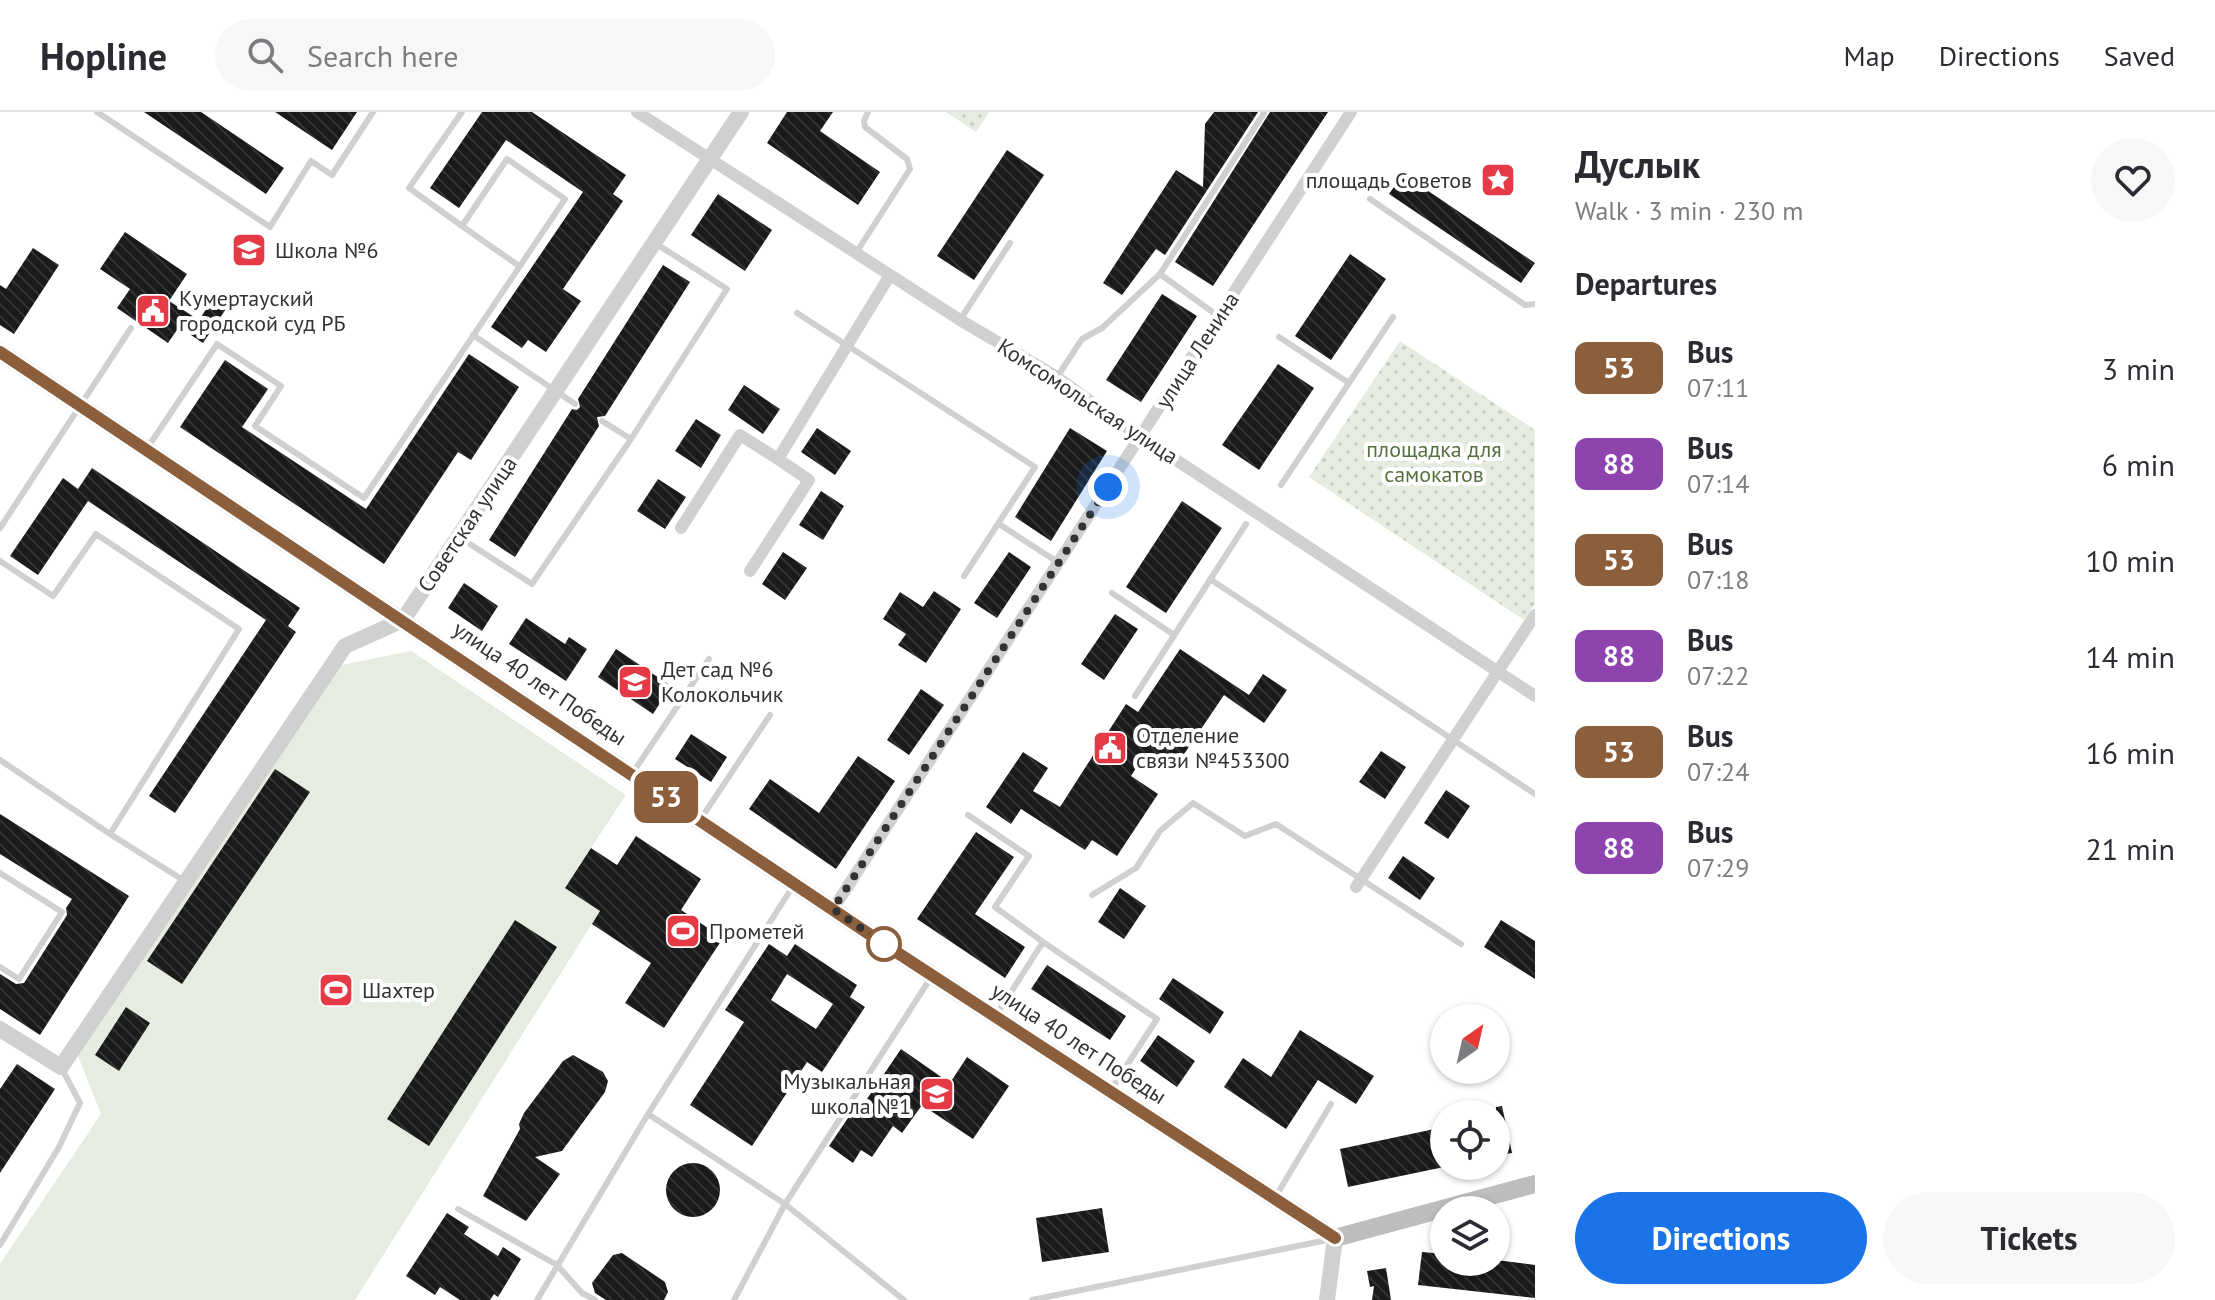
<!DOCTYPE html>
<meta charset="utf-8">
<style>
:root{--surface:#fff;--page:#f7f7f7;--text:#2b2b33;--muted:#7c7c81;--line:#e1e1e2;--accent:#1a73e8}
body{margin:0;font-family:"PT Sans",sans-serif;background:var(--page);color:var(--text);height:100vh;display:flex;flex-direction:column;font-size:30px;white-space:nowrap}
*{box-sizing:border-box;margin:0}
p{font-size:26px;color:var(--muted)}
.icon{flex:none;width:44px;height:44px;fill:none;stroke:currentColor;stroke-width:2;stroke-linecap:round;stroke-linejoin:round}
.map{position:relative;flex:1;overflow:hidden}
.details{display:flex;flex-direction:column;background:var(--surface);width:680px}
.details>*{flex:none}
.badge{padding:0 16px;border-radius:12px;font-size:28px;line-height:52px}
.needle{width:52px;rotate:34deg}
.buttons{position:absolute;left:1430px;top:892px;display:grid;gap:16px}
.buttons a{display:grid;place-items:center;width:80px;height:80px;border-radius:50%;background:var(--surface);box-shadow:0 2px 6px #0004;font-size:40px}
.you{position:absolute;width:40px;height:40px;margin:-20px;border:6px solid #fff;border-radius:50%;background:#1a73e8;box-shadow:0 0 0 12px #1a73e833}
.map>.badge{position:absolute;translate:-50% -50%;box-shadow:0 0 0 4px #fff}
h2{padding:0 40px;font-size:30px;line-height:72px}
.round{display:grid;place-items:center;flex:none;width:84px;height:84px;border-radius:42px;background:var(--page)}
.summary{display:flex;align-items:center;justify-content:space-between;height:136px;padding:0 40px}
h1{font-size:38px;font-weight:700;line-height:60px}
.button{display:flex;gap:16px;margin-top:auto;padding:16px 40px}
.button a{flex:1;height:92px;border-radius:48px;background:var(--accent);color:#fff;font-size:32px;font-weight:700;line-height:92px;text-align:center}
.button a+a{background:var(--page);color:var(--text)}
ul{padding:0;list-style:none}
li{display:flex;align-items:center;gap:24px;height:96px;padding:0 40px}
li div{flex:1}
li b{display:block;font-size:30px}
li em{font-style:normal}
li .badge{min-width:88px;font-weight:700;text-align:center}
header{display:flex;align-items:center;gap:48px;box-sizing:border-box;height:112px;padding:0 40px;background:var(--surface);border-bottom:2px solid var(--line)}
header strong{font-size:38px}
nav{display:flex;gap:44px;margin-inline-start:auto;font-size:28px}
.search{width:560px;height:72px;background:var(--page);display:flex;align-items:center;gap:20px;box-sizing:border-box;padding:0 28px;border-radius:44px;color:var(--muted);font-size:30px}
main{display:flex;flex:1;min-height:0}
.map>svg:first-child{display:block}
.green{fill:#e6ecdf}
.park{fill:url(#park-dots)}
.building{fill:url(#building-back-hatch);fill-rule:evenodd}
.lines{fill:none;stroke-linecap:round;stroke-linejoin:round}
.service{stroke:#d0d0d0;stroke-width:6}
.minor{stroke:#d0d0d0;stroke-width:12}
.tertiary{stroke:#d0d0d0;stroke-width:16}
.secondary{stroke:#bdbdbd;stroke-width:18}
.line-casing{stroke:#fff;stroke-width:18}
.line{stroke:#8b5e3c;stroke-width:12}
.walk{stroke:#333;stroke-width:8;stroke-dasharray:0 14.4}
.stop-dot{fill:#fff;stroke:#8b5e3c;stroke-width:4}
.labels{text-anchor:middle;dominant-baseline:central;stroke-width:8;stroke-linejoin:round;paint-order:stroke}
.poi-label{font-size:22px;fill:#333;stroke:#fff;text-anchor:start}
.street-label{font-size:22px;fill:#333;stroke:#fff}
.park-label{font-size:22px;fill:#56703f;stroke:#fff}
</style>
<header>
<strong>Hopline</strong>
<div class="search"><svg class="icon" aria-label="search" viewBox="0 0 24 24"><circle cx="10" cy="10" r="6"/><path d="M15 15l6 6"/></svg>Search here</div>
<nav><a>Map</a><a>Directions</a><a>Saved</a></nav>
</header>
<main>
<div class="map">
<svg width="1535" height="1188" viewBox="0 0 1535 1188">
<defs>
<pattern id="park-dots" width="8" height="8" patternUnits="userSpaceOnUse" patternTransform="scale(2)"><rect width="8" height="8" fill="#e6ecdf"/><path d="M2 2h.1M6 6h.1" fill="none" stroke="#c6cbc0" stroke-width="1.8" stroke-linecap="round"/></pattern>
<pattern id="building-back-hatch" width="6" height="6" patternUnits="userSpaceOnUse" patternTransform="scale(2)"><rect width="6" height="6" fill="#1a1a1a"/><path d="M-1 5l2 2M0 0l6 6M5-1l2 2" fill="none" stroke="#333"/></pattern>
</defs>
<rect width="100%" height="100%" fill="#fff"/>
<!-- green -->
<path class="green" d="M411,539L626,683L565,775L600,799L355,1188H0V1152L101,1002L78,944L337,554Z"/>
<!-- park -->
<path class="park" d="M946,0H989L976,20Z
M1400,229L1535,318V492L1524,508L1309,365Z"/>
<!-- building -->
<path class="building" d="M144,0H201L284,56L266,82Z
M275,0H357L332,38Z
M482,0H532L626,63L613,82L623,89L563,177L581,189L546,240L528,228L522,236L491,215L583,80L506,28L459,96L430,76Z
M787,0H833L820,19L880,60L858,93L767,31Z
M1214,0H1258L1165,143L1156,137L1122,183L1103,171L1176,58L1203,75L1205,12Z
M1270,0H1328L1213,174L1175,150Z
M1007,38L1044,63L974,168L937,144Z
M1403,62L1535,151L1521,171L1389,82Z
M718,82L772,118L745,159L691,123Z
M125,120L187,162L169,189L199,208L216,182L230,191L203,231L179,215L168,231L117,196L130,177L100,157Z
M33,136L59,153L14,222L0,213V173L6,177Z
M1350,142L1386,167L1331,248L1295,224Z
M663,153L690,170L605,304L597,305L599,314L515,445L489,428L572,297L577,298L580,295L578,287Z
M1162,182L1197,204L1141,290L1106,268Z
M469,242L519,275L471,348L458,340L384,452L180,315L225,248L268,277L242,315L366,397Z
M1278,252L1314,276L1259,358L1222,333Z
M744,273L780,297L763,322L728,298Z
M696,307L721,323L701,356L675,339Z
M817,316L851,339L835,363L801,340Z
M1070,316L1107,339L1051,429L1015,405Z
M92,356L300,496L288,514L296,520L175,701L149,684L266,508L88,389L38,463L10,444L63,366L78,377Z
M658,367L686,385L665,417L637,399Z
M821,379L844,394L823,428L799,413Z
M1182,389L1222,416L1166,501L1126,475Z
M783,440L807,456L785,488L762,472Z
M1009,440L1031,455L997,506L974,491Z
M464,471L498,494L482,519L448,496Z
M934,479L961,497L926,551L898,533L906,522L883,507L900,480L923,495Z
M1115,502L1138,517L1104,568L1081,552Z
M526,506L565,532L569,525L587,537L566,569L509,532Z
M616,537L671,574L653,602L598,565Z
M1180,537L1249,583L1263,562L1287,578L1264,611L1224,583L1172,660L1145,642L1131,664L1158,682L1117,744L1092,728L1085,738L1021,697L1011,712L986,695L1023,640L1048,656L1033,679L1060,695L1126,592L1138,600Z
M921,577L944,593L909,643L887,628Z
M691,622L727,645L711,670L675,647Z
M1381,639L1406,655L1385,687L1359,670Z
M858,644L895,669L836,757L749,697L770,667L819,701Z
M275,657L310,680L182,872L147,849Z
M1446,678L1470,694L1448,727L1424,711Z
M0,702L129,784L40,923L0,897V862L16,872L24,871L67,803L66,796L72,787L0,742Z
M976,720L1014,745L975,802L1025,835L1005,866L917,807Z
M636,724L701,767L681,798L723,826L664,916L625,891L651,851L592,812L600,799L565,776L591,736L617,753Z
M1403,744L1435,766L1420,788L1388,766Z
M1120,776L1146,794L1124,827L1098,810Z
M515,808L557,835L429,1034L387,1007Z
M1501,808L1535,829V867L1484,835Z
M769,832L787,844L795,832L857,873L850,885L865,895L822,960L807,950L752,1034L690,993L744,910L725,898ZM787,862L833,892L816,917L771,888Z
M1047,853L1126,904L1110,928L1031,877Z
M1173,866L1224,900L1210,922L1159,887Z
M126,895L150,911L119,959L95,943Z
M1300,918L1374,964L1356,992L1318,968L1286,1017L1224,975L1243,946L1271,965Z
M1158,923L1195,949L1177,975L1140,949Z
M901,937L950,971L967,945L1009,974L973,1027L922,993L902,1021L893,1014L872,1045L861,1038L853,1051L829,1034L850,1003L854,1006Z
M573,943L603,960L608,969L605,980L562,1039L535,1045L560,1062L526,1109L483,1084L520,1017L519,1012L524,1001L563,949Z
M17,952L55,977L0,1061V977Z
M1502,994L1512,1041L1496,1044V995Z
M1444,1015V1055L1348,1075L1340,1037Z
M666 1078a27 27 0 1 1 54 0a27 27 0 1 1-54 0Z
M1102,1096L1109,1140L1042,1150L1036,1106Z
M447,1101L469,1115L464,1122L498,1144L503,1135L521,1147L498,1185L494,1182L490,1188H460L440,1175L435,1183L406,1164Z
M1422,1140L1444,1142V1150L1496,1148L1535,1153V1186L1418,1173Z
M622,1141L665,1170L668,1180L664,1188H606L595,1181L592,1171L613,1143Z
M1386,1156L1391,1188H1372L1374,1174L1370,1175L1367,1159Z"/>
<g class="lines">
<!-- service -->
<path class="service" d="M97,0L270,115L311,49L332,63L373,0
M1370,87L1525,193L1535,192
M462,114L519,154
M856,141L910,57L907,47L865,15L864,9L868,0
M1160,162L1218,204
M797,201L1035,355L964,464
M960,208L1010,131
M473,223L575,292
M1279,225L1349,271
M1057,265L1082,227L1102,216L1160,162L1264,1
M631,327L727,177L655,131
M148,335L217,232L281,274L255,314L364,386L565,87L507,47L462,114L409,76L462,0
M1281,373L1393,205
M999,412L1059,451
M0,416L131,216
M459,425L532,472L631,327L602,309
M0,449L53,484L96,422L239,517L110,722L183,768
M1210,467L1535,682
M1112,481L1174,523
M1135,584L1246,412
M0,648L110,722
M634,659L709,547
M968,703L1029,744L995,795L1043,830L997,902
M702,705L770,603
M0,761L62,800L19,867L0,855
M793,774L648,1002L785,1092L930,867
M1092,783L1136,756L1160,719L1193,691L1245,724L1276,712L1461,832
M1043,830L1157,907L1112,976
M1276,1084L1331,992
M458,1097L557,1153L582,1181L595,1188
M0,1133L59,1035L80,991L61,955
M537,1188L648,1002
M734,1188L785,1092L904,1188
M1032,1188L1327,1128"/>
<!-- minor -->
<path class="minor" d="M637,0L960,208L1057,265L1129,317L1535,584
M681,416L740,323L778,347L890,163
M750,459L809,368L778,347
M1356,775L1535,503
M833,797L1351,0"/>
<!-- tertiary -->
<path class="tertiary" d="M0,917L61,955L345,534L403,508L741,0
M1327,1188L1335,1126"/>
<!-- secondary -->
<path class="secondary" d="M0,240L884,832L1335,1126L1535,1072"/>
</g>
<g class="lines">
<!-- line casing -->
<g class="line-casing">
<path id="line" d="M0,240L884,832L1335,1126"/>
</g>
<!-- line -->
<use href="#line" class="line"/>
<!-- walk -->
<path class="walk" d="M884,832L833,797L1108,375"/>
</g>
<!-- icons -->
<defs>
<g id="sight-square" transform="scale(1.8)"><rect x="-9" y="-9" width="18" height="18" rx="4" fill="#e63946" stroke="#fff"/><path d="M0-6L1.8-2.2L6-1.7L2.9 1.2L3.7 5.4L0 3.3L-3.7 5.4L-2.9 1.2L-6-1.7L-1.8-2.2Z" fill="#fff"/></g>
<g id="school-square" transform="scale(1.8)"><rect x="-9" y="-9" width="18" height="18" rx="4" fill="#e63946" stroke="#fff"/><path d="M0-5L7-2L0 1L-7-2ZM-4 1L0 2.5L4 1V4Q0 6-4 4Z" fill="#fff"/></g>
<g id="civic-square" transform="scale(1.8)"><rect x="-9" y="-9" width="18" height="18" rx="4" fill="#e63946" stroke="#fff"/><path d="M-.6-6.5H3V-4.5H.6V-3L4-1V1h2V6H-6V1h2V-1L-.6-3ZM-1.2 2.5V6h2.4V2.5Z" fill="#fff"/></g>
<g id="stadium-square" transform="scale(1.8)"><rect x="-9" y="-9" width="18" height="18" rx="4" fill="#e63946" stroke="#fff"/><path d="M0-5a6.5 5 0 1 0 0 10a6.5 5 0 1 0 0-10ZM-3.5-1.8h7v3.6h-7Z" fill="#fff"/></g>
</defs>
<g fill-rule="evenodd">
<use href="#sight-square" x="1498" y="68"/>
<use href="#school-square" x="249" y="138"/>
<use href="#civic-square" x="153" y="199"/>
<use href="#school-square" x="635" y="570"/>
<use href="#civic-square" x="1110" y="636"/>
<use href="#stadium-square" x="683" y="819"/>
<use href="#stadium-square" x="336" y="878"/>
<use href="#school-square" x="937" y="982"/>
</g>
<!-- markers -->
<circle class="stop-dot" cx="884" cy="832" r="16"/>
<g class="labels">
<!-- poi labels -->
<g class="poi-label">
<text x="1472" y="68" text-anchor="end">площадь Советов</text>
<text x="275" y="138">Школа №6</text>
<text x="179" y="186">Кумертауский<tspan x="179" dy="25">городской суд РБ</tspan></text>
<text x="661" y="557">Дет сад №6<tspan x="661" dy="25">Колокольчик</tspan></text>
<text x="1136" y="623">Отделение<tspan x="1136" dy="25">связи №453300</tspan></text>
<text x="709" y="819">Прометей</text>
<text x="362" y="878">Шахтер</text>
<text x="911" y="969" text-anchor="end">Музыкальная<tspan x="911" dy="25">школа №1</tspan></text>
</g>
<!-- street labels -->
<g class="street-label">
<text transform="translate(1197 238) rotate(-57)">улица Ленина</text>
<text transform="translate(1088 289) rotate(33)">Комсомольская улица</text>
<text transform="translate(467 412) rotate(-56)">Советская улица</text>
<text transform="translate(540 571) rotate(34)">улица 40 лет Победы</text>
<text transform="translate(1079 931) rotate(33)">улица 40 лет Победы</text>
</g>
<!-- park labels -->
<g class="park-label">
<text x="1434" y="337">площадка для<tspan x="1434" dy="25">самокатов</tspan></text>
</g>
</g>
</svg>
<div class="buttons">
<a><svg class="needle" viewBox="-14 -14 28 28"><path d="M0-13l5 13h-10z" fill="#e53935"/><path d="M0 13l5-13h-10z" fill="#7c7c81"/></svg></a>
<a><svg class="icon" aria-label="locate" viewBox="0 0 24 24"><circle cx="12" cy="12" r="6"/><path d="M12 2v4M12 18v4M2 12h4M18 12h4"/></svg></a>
<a><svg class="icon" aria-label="layers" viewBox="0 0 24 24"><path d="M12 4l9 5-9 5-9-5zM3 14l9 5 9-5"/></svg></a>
</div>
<div class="you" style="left:1108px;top:375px"></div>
<b class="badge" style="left:666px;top:685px;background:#8b5e3c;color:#fff">53</b>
</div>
<section class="details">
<div class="summary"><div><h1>Дуслык</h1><p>Walk · 3 min · 230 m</p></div><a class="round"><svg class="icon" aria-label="heart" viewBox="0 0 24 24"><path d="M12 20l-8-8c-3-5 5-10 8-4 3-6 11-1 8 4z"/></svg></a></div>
<h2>Departures</h2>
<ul>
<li><span class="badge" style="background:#8b5e3c;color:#fff">53</span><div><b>Bus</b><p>07:11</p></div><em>3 min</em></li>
<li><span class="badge" style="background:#8e44ad;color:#fff">88</span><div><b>Bus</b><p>07:14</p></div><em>6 min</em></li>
<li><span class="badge" style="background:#8b5e3c;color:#fff">53</span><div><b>Bus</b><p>07:18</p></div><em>10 min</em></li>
<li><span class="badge" style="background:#8e44ad;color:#fff">88</span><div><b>Bus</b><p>07:22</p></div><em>14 min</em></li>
<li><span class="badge" style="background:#8b5e3c;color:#fff">53</span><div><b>Bus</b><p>07:24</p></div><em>16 min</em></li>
<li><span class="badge" style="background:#8e44ad;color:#fff">88</span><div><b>Bus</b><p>07:29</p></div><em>21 min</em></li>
</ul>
<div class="button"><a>Directions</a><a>Tickets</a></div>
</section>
</main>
